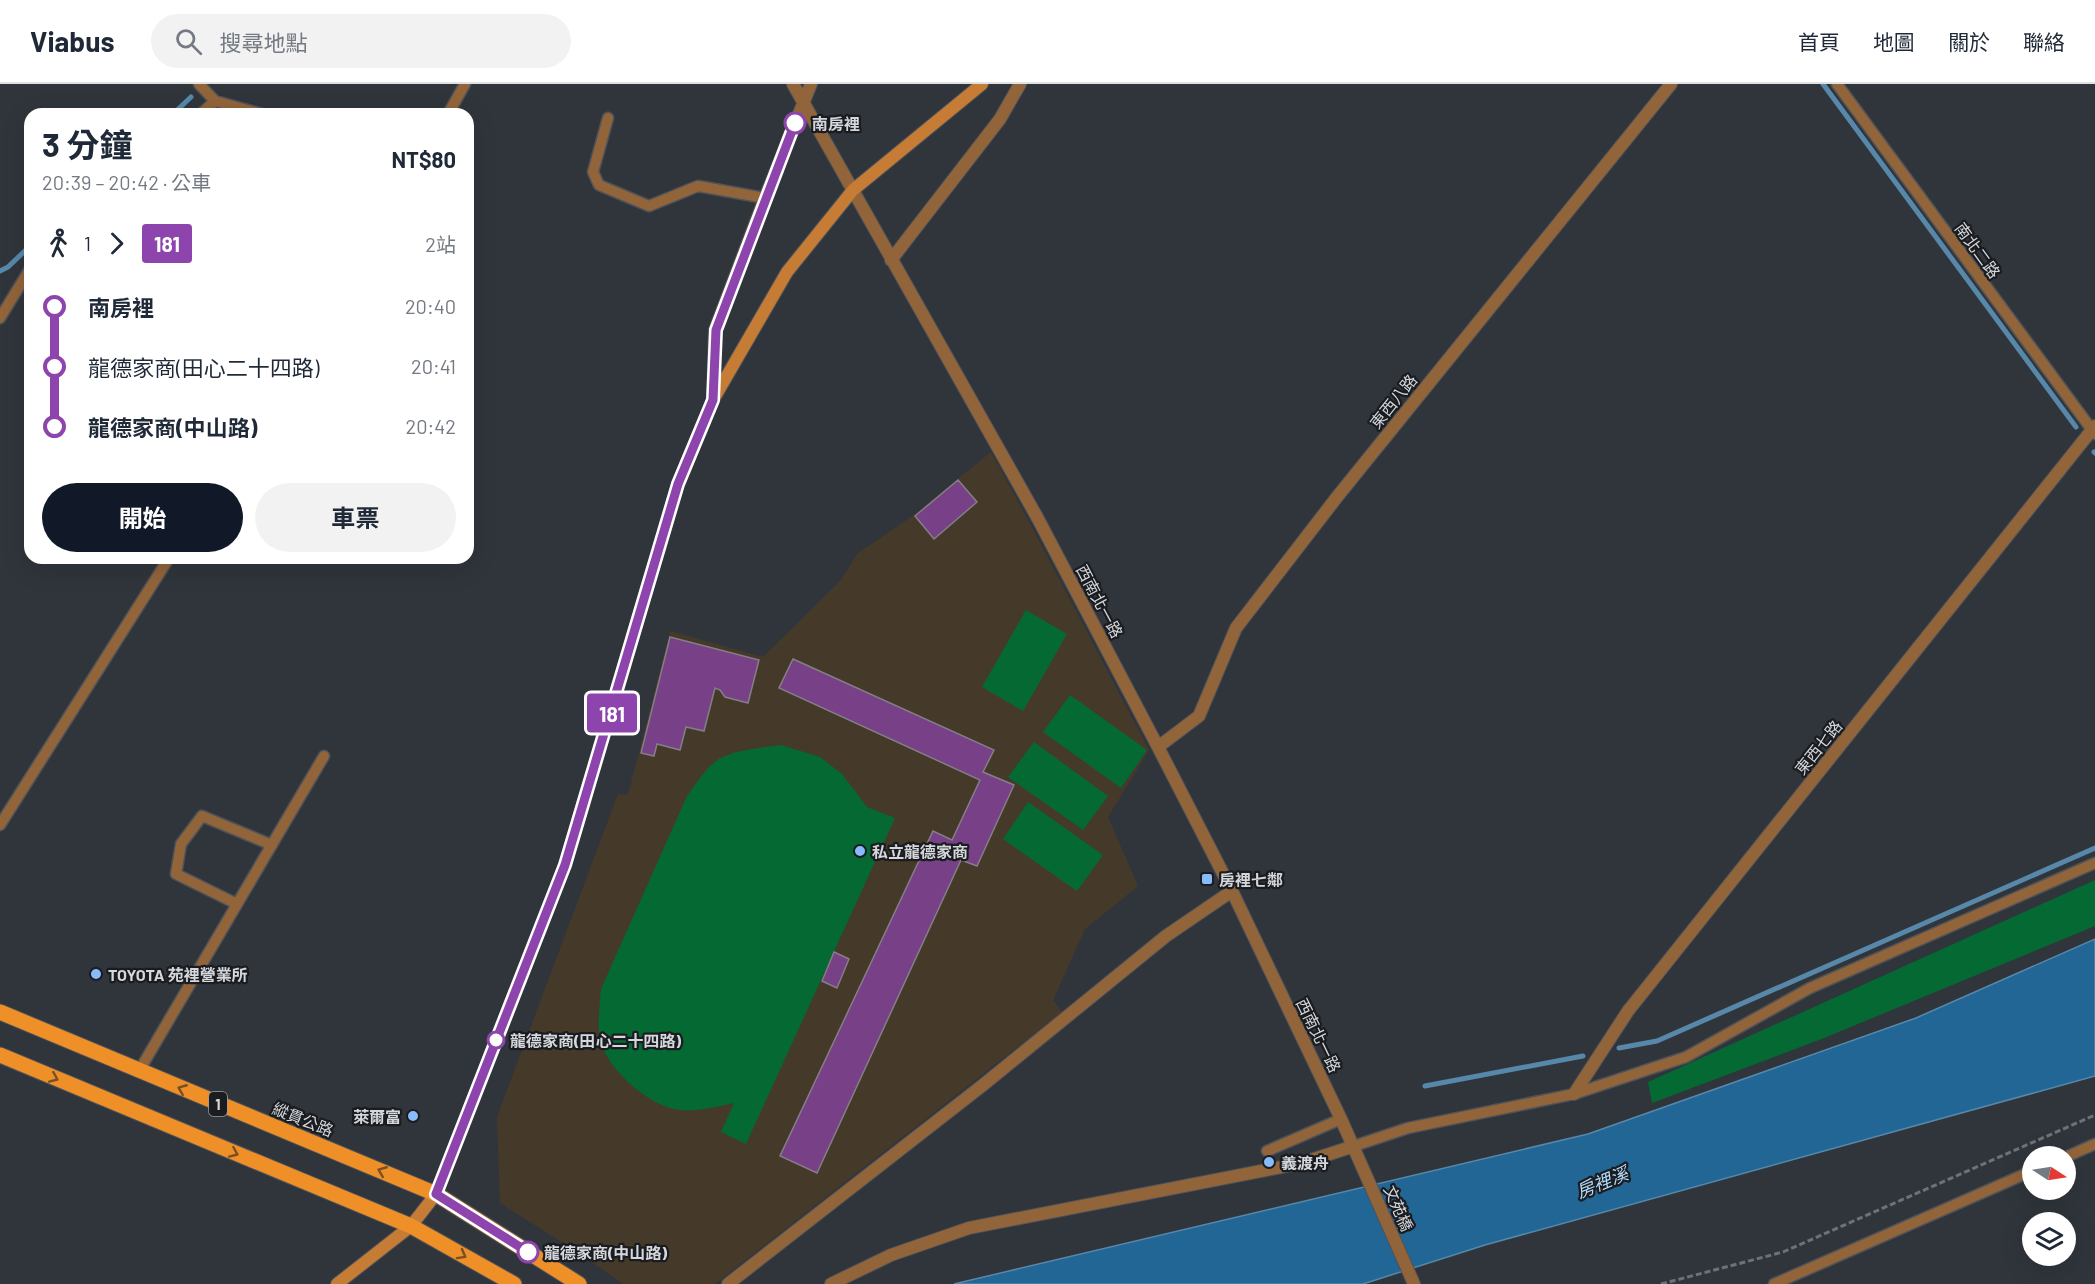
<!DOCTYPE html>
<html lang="zh-TW">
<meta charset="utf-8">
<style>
:root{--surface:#fff;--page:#f2f2f3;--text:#1f2937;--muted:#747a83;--line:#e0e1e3;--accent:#111827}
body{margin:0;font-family:Barlow,"Noto Sans TC",sans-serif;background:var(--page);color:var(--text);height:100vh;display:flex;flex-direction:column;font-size:22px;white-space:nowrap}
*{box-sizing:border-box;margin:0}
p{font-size:20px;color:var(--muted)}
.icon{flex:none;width:33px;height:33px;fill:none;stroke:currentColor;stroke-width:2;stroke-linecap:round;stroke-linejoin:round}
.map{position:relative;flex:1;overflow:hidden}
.drawer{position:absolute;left:24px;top:24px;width:450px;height:456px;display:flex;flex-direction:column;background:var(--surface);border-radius:18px;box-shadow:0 6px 24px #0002}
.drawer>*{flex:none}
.badge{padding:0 12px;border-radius:4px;font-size:21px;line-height:39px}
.needle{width:39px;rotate:102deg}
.fabs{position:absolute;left:2022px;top:1062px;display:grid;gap:12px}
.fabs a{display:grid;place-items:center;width:54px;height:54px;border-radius:50%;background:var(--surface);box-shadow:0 6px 24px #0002;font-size:30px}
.map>.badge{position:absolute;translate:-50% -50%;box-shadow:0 0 0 3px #fff}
.legs{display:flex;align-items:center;gap:9px;height:66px;padding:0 18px;font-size:20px}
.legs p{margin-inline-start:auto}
.head{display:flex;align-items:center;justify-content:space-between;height:102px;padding:0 18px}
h1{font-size:33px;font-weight:700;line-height:45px}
.button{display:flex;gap:12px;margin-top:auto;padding:12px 18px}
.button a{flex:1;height:69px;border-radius:36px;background:var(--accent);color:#fff;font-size:24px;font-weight:700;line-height:69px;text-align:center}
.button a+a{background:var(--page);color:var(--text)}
ul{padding:0 18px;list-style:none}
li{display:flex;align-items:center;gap:21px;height:60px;font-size:22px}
li i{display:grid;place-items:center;width:9px;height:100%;margin:0 8px;background:currentColor}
li i::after{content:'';width:15px;height:15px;margin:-8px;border:4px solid;border-radius:50%;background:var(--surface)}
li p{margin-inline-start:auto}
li:first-child i{background:linear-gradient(#0000 50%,currentColor 0)}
li:last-child i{background:linear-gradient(currentColor 50%,#0000 0)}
header{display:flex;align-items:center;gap:36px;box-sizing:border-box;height:84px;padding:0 30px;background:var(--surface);border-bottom:2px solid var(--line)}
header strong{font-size:28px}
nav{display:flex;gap:33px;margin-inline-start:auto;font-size:21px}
.search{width:420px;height:54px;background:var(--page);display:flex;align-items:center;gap:15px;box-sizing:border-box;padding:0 21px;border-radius:33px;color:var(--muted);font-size:22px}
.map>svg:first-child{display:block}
.education{fill:#453a2a}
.green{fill:#056933}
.water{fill:#226695;stroke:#5788aa;stroke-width:1.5}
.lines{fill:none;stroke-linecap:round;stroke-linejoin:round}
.stream{stroke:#5788aa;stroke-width:5}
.building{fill:#774087;stroke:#847e86;stroke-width:1.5}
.lane-casing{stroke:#4e5259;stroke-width:13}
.street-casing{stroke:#4e5259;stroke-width:14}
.secondary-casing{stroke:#4e5259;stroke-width:14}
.primary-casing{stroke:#4e5259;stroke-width:17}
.path{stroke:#6d7178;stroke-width:3;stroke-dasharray:6 3;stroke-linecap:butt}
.lane{stroke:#92643a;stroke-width:10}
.street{stroke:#92643a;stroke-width:12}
.secondary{stroke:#c67c34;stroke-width:12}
.primary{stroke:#ee8f27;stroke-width:15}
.oneway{stroke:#795023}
.line-1-casing{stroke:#fff;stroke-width:14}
.line-1{stroke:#8e44ad;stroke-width:9}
.stop-1-dot{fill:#fff;stroke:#8e44ad;stroke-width:3}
.poi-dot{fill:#88bbfc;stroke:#1a1c1f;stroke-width:2}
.labels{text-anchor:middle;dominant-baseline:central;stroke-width:4.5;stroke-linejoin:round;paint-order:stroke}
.shield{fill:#1a1c1f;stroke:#9c9fa3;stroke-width:1.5}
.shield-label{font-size:15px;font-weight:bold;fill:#d4d7dc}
.stop-label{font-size:16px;font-weight:bold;fill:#d4d7dc;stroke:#1a1c1f;text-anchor:start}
.street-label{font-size:16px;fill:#d4d7dc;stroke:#1a1c1f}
.poi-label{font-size:16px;font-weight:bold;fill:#d4d7dc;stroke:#1a1c1f;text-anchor:start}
.water-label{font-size:18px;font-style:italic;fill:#b4dcfd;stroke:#1a1c1f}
</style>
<header>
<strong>Viabus</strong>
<div class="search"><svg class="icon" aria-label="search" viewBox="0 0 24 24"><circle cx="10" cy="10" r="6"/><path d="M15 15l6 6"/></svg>搜尋地點</div>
<nav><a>首頁</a><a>地圖</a><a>關於</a><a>聯絡</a></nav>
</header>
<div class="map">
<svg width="2095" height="1200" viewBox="0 0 2095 1200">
<rect width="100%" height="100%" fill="#30353c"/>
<!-- education -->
<path class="education" d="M991,368L1035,449L1149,666L1108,733L1138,802L1085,845L1053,916L1062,928L715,1200H623L585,1173L500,1119L497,1033L618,710L628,711L670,547L763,573L841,496L858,469L911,433Z"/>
<!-- green -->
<path class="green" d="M1026,526L1067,550L1023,627L982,603Z
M1070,611L1147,666L1121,704L1043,648Z
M1034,658L1108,712L1083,746L1008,693Z
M781,661L820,673L842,690L867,723L895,734L746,1060L721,1048L734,1019C715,1023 694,1029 674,1025C646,1019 606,984 600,955C597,939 600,921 601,905L687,712C696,700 706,683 719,675C737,665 761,664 781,661Z
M1028,718L1103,771L1077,807L1003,755Z
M2095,796V842L1824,954L1652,1019L1648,998Z"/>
<!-- water -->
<path class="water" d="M2095,855V992L1485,1161L1363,1200H954L1588,1050L1916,934Z"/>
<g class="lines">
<!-- stream -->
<path class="stream" d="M1823,0L2076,343
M173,30L191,13
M0,187L8,183L30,162
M2094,368L2095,369
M1619,964L1657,957L2095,764
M1425,1002L1583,972"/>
</g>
<!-- building -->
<path class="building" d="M958,396L977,418L934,455L915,432Z
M670,553L759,576L748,619L725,613L720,606L715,604L704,647L686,643L680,666L657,660L654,672L641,669Z
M793,575L994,666L983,688L1014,701L977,782L961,776L817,1089L780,1072L933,747L952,756L980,696L779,604Z
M834,868L849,875L837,904L822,897Z"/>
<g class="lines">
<!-- lane casing -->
<g class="lane-casing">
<path id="lane" d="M199,0L215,17L262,30
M1837,0L2095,350
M201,30L215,17
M448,30L465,0
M608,34L593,88L599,101L649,122L698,102L765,114
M0,234L30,185
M0,741L169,474
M237,820L176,790L181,760L202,732L272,761
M139,987L324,672
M1354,1062L1408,1044L1574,1010L1686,973L1810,904L2095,779
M1267,1067L1341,1035
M2066,1073L2095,1060
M1774,1200L2032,1087"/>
</g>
<!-- street casing -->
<g class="street-casing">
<path id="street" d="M793,0L1037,433L1158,663L1232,807L1341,1035L1414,1200
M891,176L1000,35L1020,0
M713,316L715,246L765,114L811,0
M1158,663L1199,632L1236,544L1337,413L1671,0
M1574,1010L1628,927L2095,342
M728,1200L983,1001L1166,852L1232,807
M831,1200L891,1171L969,1144L1302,1079L1354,1062"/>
</g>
<!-- secondary casing -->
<g class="secondary-casing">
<path id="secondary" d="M337,1200L411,1142L436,1110L565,781L678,400L713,316L787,188L853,106L982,0"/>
</g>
<!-- primary casing -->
<g class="primary-casing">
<path id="primary" d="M0,928L436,1110L579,1200
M0,971L411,1142L514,1200"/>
</g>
<!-- path -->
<path class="path" d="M1661,1200L1783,1168L2095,1031"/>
<!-- lane -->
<use href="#lane" class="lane"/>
<!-- street -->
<use href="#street" class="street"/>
<!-- secondary -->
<use href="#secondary" class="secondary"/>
<!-- primary -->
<use href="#primary" class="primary"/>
</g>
<!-- one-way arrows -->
<defs><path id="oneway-chevron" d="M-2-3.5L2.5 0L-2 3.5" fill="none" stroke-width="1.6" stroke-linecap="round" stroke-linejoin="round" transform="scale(1.5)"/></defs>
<g class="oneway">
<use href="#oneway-chevron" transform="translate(54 994) rotate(23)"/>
<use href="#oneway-chevron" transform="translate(182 1005) rotate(-158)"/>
<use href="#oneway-chevron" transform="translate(234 1069) rotate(23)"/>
<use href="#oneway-chevron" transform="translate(382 1087) rotate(-158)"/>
<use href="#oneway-chevron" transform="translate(462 1171) rotate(29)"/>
</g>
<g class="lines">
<!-- line-1 casing -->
<g class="line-1-casing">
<path id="line-1" d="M528,1168L436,1110L565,781L678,400L713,316L716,246L795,39"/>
</g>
<!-- line-1 -->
<use href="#line-1" class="line-1"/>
</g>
<!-- markers -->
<g class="stop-1-dot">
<circle cx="795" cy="39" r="10"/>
<circle cx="496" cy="956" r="8"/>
<circle cx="528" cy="1168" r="10"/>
</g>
<g class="poi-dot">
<circle cx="860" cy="767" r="6"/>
<rect x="1201" y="789" width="12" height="12" rx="3"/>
<circle cx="96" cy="890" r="6"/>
<circle cx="413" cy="1032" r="6"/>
<circle cx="1269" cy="1078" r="6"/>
</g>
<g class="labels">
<!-- shield labels -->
<rect class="shield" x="209" y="1008" width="18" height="24" rx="4.5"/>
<g class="shield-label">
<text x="218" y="1020">1</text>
</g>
<!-- stop labels -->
<g class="stop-label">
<text x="812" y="39">南房裡</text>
<text x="510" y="956">龍德家商(田心二十四路)</text>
<text x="544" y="1168">龍德家商(中山路)</text>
</g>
<!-- street labels -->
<g class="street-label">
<text transform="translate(1978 166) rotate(54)">南北二路</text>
<text transform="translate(1393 317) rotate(-51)">東西八路</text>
<text transform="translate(1100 517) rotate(62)">西南北一路</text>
<text transform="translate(1818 663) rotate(-51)">東西七路</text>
<text transform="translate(1319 951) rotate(64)">西南北一路</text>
<text transform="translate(303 1035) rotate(22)">縱貫公路</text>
<text transform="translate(1399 1124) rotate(66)">文苑橋</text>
</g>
<!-- poi labels -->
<g class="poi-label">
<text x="872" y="767">私立龍德家商</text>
<text x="1219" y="795">房裡七鄰</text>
<text x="108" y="890">TOYOTA 苑裡營業所</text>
<text x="401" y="1032" text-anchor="end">萊爾富</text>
<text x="1281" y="1078">義渡舟</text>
</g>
<!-- water labels -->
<g class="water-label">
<text transform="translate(1602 1098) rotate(-22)">房裡溪</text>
</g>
</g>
</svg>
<div class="fabs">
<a><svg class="needle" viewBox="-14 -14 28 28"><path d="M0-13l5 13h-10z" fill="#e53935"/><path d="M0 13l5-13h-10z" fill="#747a83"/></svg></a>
<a><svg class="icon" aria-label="layers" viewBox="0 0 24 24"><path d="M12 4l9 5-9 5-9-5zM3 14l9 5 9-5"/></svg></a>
</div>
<b class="badge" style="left:612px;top:629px;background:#8e44ad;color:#fff">181</b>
<section class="drawer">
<div class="head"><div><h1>3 分鐘</h1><p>20:39 – 20:42 · 公車</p></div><b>NT$80</b></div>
<div class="legs"><svg class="icon" aria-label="walk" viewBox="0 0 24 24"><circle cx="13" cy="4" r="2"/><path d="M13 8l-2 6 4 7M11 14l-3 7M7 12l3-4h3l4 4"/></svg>1<svg class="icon" aria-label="forward" viewBox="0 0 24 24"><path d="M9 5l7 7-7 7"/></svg><b class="badge" style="background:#8e44ad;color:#fff">181</b><p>2站</p></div>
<ul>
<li><i style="color:#8e44ad"></i><b>南房裡</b><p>20:40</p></li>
<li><i style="color:#8e44ad"></i><span>龍德家商(田心二十四路)</span><p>20:41</p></li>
<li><i style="color:#8e44ad"></i><b>龍德家商(中山路)</b><p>20:42</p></li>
</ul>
<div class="button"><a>開始</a><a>車票</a></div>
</section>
</div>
